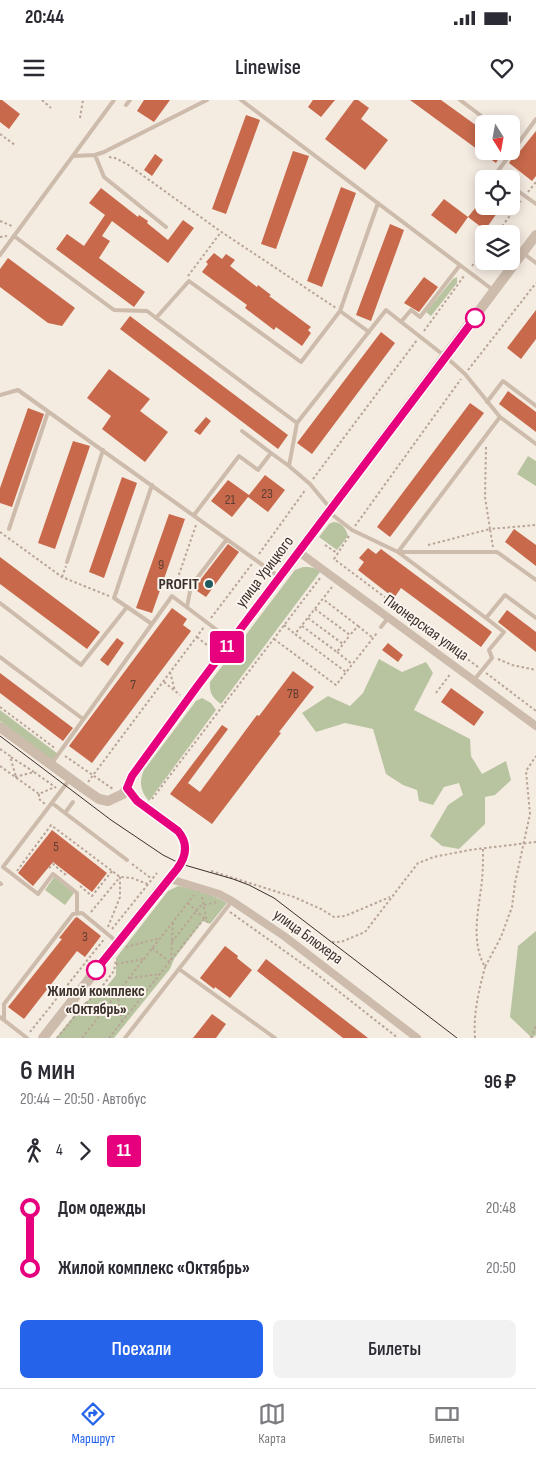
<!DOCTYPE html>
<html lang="ru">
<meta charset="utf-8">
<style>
:root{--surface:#fff;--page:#f2f2f3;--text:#2b2b33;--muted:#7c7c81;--line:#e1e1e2;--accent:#2563eb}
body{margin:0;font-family:"Sofia Sans Condensed",sans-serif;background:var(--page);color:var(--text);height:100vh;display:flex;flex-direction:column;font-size:19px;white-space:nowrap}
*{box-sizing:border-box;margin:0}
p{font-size:16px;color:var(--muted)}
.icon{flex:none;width:28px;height:28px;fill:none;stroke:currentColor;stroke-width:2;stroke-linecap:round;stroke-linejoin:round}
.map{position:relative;height:938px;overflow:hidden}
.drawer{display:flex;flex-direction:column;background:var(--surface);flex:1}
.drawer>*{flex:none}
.badge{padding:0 10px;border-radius:4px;font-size:18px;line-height:32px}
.needle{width:32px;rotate:169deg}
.tools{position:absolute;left:475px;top:15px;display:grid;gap:10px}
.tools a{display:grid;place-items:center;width:45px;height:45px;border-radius:8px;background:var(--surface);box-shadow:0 2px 12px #0003;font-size:25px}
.map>.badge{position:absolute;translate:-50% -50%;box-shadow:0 0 0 2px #fff}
.legs{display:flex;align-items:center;gap:8px;height:55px;padding:0 20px;font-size:16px}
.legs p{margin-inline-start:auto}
.summary{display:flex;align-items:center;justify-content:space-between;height:85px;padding:0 20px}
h1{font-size:28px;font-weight:600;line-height:38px}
.button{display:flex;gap:10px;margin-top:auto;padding:10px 20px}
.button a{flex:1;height:58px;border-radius:8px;background:var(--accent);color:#fff;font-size:20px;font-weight:600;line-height:58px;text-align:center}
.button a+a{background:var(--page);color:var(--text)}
ul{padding:0 20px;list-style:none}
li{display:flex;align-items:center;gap:18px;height:60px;font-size:19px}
li i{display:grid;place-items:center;width:8px;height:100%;margin:0 6px;background:currentColor}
li i::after{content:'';width:12px;height:12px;margin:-6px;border:4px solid;border-radius:50%;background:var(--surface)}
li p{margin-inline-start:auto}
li:first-child i{background:linear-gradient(#0000 50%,currentColor 0)}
li:last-child i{background:linear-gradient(currentColor 50%,#0000 0)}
.status{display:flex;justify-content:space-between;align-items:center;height:35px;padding:0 25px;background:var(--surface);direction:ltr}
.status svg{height:14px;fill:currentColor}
header{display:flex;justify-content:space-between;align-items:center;height:65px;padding:0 20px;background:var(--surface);font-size:22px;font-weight:600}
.tab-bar{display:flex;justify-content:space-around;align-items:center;height:70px;border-top:1px solid var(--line);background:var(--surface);font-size:14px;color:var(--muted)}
.tab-bar a{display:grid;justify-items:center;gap:2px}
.tab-bar .current{color:var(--accent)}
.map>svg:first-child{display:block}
.green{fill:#b8c4a0}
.building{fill:#c8694b}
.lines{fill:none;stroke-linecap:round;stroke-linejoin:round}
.path{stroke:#b9a596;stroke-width:2;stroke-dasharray:2.5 2.5;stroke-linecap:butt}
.service{stroke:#cdbbac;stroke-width:4}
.minor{stroke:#cdbbac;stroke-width:8}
.tertiary{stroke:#cdbbac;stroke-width:10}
.tram{stroke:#3b302b;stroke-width:1}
.line-1-casing{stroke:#fff;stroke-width:11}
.line-1{stroke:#e6007e;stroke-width:8}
.stop-1-dot{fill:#fff;stroke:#e6007e;stroke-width:2.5}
.poi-dot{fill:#1f5a5e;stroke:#fbf5ee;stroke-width:2}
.labels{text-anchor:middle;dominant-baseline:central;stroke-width:4;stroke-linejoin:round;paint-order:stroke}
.number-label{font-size:14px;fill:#5e3e33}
.street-label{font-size:16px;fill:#3b302b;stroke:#fbf5ee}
.poi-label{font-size:16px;font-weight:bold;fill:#3b302b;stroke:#fbf5ee;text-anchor:end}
.stop-label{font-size:16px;font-weight:bold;fill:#3b302b;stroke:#fbf5ee}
</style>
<div class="status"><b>20:44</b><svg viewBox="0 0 49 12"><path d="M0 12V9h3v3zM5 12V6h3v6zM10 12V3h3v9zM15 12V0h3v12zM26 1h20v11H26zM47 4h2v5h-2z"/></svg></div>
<header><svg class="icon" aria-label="menu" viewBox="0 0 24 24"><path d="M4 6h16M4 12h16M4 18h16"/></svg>Linewise<svg class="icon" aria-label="heart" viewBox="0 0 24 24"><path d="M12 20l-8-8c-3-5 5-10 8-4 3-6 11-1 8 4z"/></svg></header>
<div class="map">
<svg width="536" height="938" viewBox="0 0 536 938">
<rect width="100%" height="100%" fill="#f4ebe1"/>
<!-- green -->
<path class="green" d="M457,177V183L431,216L426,212L453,179Z
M528,356L536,361V386L517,374Z
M333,422C341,422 346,428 348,436L337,450L319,437L329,424Z
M303,467C310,467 315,467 320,472L221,604C213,598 209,593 210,582L295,470Z
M379,559L402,572L426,562L433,573L414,610L470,639L471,656L482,674L506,661L511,680L495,695L485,697V724L459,749L442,746L430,736L448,705L463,695L459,683L444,687L433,705L419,701L417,690L403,685L386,674L373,629L345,623L316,632L302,613L328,596L350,606L363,593Z
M202,598L211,603L216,610L149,701C140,691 139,681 144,670L196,601Z
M0,610L58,654L53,661L0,621Z
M54,777L74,793L65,805L45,790Z
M178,786C195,789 212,794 227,803L210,824L203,821L174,859L170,869L114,938H56L84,903L103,891L116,875V858L168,791Z
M536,831V935L532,938L510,917L518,846Z"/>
<!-- building -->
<path class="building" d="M0,0H2L20,14L9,29L0,22Z
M144,0H170L154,22L137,11Z
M313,0H335L321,17L308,7Z
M354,0H358L369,8L361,19L388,40L365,70L325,39Z
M410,0H441L484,31V51H508L503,58L500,56L496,63Z
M246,15L260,20L226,114L212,109Z
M536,31V76L532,81L509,63L517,51H520Z
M293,51L309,56L276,149L261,144Z
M155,54L163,60L152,76L144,70Z
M341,87L356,93L322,187L307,181Z
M101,88L138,117L139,115L148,121L147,123L168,140L183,120L194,128L168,163L112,121L102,136L110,141L99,158L145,192L134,207L56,149L67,134L84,146L105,115L89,103Z
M484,97V106H502L485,130L468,117Z
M444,99L468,117L456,134L431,115Z
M390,124L404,130L371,221L356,215Z
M214,153L222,159L226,154L235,160L230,166L257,187L258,185L271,195L269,196L311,227L308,230L311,233L302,246L276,227L274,230L245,208L247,205L202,172L208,164L206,162Z
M8,158L75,208L62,226L48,223L0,187V169Z
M424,177L438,187L419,212L404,203Z
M536,210V239L521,259L507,248Z
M130,216L288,335L278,349L120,229Z
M381,232L395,243L312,354L297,343Z
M109,269L150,299L140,311L168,332L145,362L102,329L111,316L87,298Z
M508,291L536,312V332L499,304Z
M470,303L484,313L390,437L377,427Z
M28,308L44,314L12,407L0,403V388Z
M206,317L211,321L200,335L194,331Z
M73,341L90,346L55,449L38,443Z
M265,375L285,390L268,412L248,397L232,417L211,401L228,380L249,395Z
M122,377L137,383L104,478L89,472Z
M169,414L185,419L152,513L136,508Z
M514,429L536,445V466L505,442Z
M228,444L239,452L206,497L194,489V488Z
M368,448L376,454L381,449L492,532L481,547L401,488L394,498L358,470L364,462L359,458Z
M0,457L100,532L87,549L0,484Z
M172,508L187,519L183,525L191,531L92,663L69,646Z
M507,510L536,532V552L498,522Z
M117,538L124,543L108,566L100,560Z
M388,543L403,555L398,562L382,550Z
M293,571L314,587L279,632L281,633L212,724L170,694L222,625L228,629L188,683L200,692L257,615L259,616Z
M0,573L73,628L63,641L0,593Z
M451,588L484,612L474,626L441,602Z
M52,730L107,773L92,792L53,762L33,786L18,773Z
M77,817L101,836L85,857L77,851L24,919L8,907L62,839L59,838L75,818Z
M225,846L238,856L237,858L252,870L230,898L215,887L214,889L200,878Z
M266,859L368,938H343L257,871Z
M212,914L226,924L216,938H193Z"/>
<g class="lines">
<!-- path -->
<path class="path" d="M42,0L51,8
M80,18L83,0
M0,34L15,45
M109,57L115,58L127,64L220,131L336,208
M528,92L536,82
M0,121L12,126
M496,134L521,101
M0,137L7,136
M472,166L484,150
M188,176L221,132
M424,231L464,176
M468,270L536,183
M486,347L485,397L490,429L536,425
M313,379L417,240
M355,426L461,279
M0,432L62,477L109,496
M349,436L334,459L478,567
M325,445L337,453
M428,445L490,429L493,447
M259,454L306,389
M62,477L66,466
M332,487L295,534L346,572
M174,489L196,425
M315,509L350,535L358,526L323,499
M211,518L252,464
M308,518L343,544
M284,525L295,534
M302,526L337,552L350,535
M358,526L373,538
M197,537L213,550
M274,539L336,585L377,533
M337,552L352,564
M498,559L512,565L536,570
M170,572L175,591
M486,573L536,611
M164,582L180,595
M436,593L451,573
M0,607L56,649
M0,649L10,656L16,677
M65,656L113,689
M11,657L34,672
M0,666L39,694L55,687L56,688
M15,677L34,672L55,687
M88,682L204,527
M39,694V699L45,704
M152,699L320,478
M483,749C483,759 483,770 482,780C479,809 470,840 485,867L501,837L512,807L515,783L530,714L526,671L536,656
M132,764L152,779
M49,768L53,764L66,775
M17,771L51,725L120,777L132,778L150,785
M211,771L294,797L321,809L334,817L345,816L390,797
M80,786L92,796L112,771
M202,797L207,822
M188,803L206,820
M91,812L120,777
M230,812L314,872L398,938
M108,827L120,797V777
M112,829L157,773
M172,842L200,806L217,802
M332,842H341L365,832L418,763L434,757L469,750L536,742
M126,847L160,838
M152,848L170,862
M171,860L173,822
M116,864L144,859
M130,878L160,874
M117,894L122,921
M30,932L105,838
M57,938L84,905L97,893L114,871L116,860
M82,938L194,795
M109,938L203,820L208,822
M475,938C473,914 479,890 485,867
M531,938L536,926"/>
<!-- service -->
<path class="service" d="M241,0L493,190
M460,0L492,24
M126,5L130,0
M511,38L518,43
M95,55L104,77L166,127
M73,56L95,55L104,52L207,0
M501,79L495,75L536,19
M511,86L536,104
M14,136L114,210L147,211L297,323L289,366L310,384L330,408
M523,153L536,163
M0,155L114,0
M340,211L369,232
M156,218L189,181L301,262L340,211L378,103
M401,222L411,210L420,217L460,165
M0,295L18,290L278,476
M487,302L503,281L536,306
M500,317L398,452H497L536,480
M297,323L386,210L446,257L465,274L500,317L536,344
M271,353L289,366
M152,385L114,498L152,524
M330,413L352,430L398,452L486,518L505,495L536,518
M194,415L239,356L258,370L271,353L242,331
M9,429L48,312
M67,462L103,350
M0,503L81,565L127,507
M187,507L191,486L227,439
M381,527L388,518
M0,557L83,619
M474,580L492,558L489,550L504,532L486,518
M52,663L172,496L230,540
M70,679L3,767L38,794L53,774L77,793V813
M73,702L65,713L127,760
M52,703L65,713
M0,783L1,784
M179,869L275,938
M0,917L27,938
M4,920V904L73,814L82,813L116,841
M125,938L232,801"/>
<!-- minor -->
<path class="minor" d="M299,452L536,626
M170,779L219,794L232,801L284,836L417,938"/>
<!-- tertiary -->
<path class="tertiary" d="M0,627L83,688L99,699L108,701L123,694L127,688L132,677L196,588L536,135
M43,938L159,790C174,775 197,753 178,731L137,701L127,688"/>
<!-- tram -->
<path class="tram" d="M0,636L111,720L163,755L181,764L233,779L249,785L274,798L457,938"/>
</g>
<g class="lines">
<!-- line-1 casing -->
<g class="line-1-casing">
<path id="line-1" d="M96,870L177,769C186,757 189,744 178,731L137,701L127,688L132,676L196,588L475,218"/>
</g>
<!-- line-1 -->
<use href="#line-1" class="line-1"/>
</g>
<!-- markers -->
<g class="stop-1-dot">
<circle cx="475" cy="218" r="9"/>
<circle cx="96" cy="870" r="9"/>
</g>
<circle class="poi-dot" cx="209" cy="484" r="5"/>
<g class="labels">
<!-- number labels -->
<g class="number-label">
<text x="267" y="393">23</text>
<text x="230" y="399">21</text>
<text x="161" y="464">9</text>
<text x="133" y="584">7</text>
<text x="293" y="593">7В</text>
<text x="56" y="746">5</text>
<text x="85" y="836">3</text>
</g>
<!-- street labels -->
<g class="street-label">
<text transform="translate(265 472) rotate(-53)">улица Урицкого</text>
<text transform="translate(426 528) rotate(36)">Пионерская улица</text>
<text transform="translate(308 837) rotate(36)">улица Блюхера</text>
</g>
<!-- poi labels -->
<g class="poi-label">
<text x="199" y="484">PROFIT</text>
</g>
<!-- stop labels -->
<g class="stop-label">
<text x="96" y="891">Жилой комплекс<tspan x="96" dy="18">«Октябрь»</tspan></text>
</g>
</g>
</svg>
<div class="tools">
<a><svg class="needle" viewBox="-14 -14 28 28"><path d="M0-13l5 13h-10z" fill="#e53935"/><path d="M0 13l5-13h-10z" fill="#7c7c81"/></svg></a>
<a><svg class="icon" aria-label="locate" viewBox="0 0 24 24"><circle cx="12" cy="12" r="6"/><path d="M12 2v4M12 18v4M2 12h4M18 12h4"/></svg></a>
<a><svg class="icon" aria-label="layers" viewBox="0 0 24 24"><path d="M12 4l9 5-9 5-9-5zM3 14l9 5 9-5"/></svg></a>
</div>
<b class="badge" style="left:227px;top:547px;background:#e6007e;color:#fff">11</b>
</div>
<section class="drawer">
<div class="summary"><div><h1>6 мин</h1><p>20:44 – 20:50 · Автобус</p></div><b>96 ₽</b></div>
<div class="legs"><svg class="icon" aria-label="walk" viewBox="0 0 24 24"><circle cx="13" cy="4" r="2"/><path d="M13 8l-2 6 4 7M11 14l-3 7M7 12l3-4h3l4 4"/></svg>4<svg class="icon" aria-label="forward" viewBox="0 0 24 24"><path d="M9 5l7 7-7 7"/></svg><b class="badge" style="background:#e6007e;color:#fff">11</b></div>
<ul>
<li><i style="color:#e6007e"></i><b>Дом одежды</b><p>20:48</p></li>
<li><i style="color:#e6007e"></i><b>Жилой комплекс «Октябрь»</b><p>20:50</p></li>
</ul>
<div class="button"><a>Поехали</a><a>Билеты</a></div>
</section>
<nav class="tab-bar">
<a class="current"><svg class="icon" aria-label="directions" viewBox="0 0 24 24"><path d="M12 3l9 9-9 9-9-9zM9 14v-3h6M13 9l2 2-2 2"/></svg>Маршрут</a>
<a><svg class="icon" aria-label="map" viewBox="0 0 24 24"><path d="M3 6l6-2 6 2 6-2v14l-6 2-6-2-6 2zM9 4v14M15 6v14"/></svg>Карта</a>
<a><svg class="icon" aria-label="tickets" viewBox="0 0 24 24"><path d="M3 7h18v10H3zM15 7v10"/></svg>Билеты</a>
</nav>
